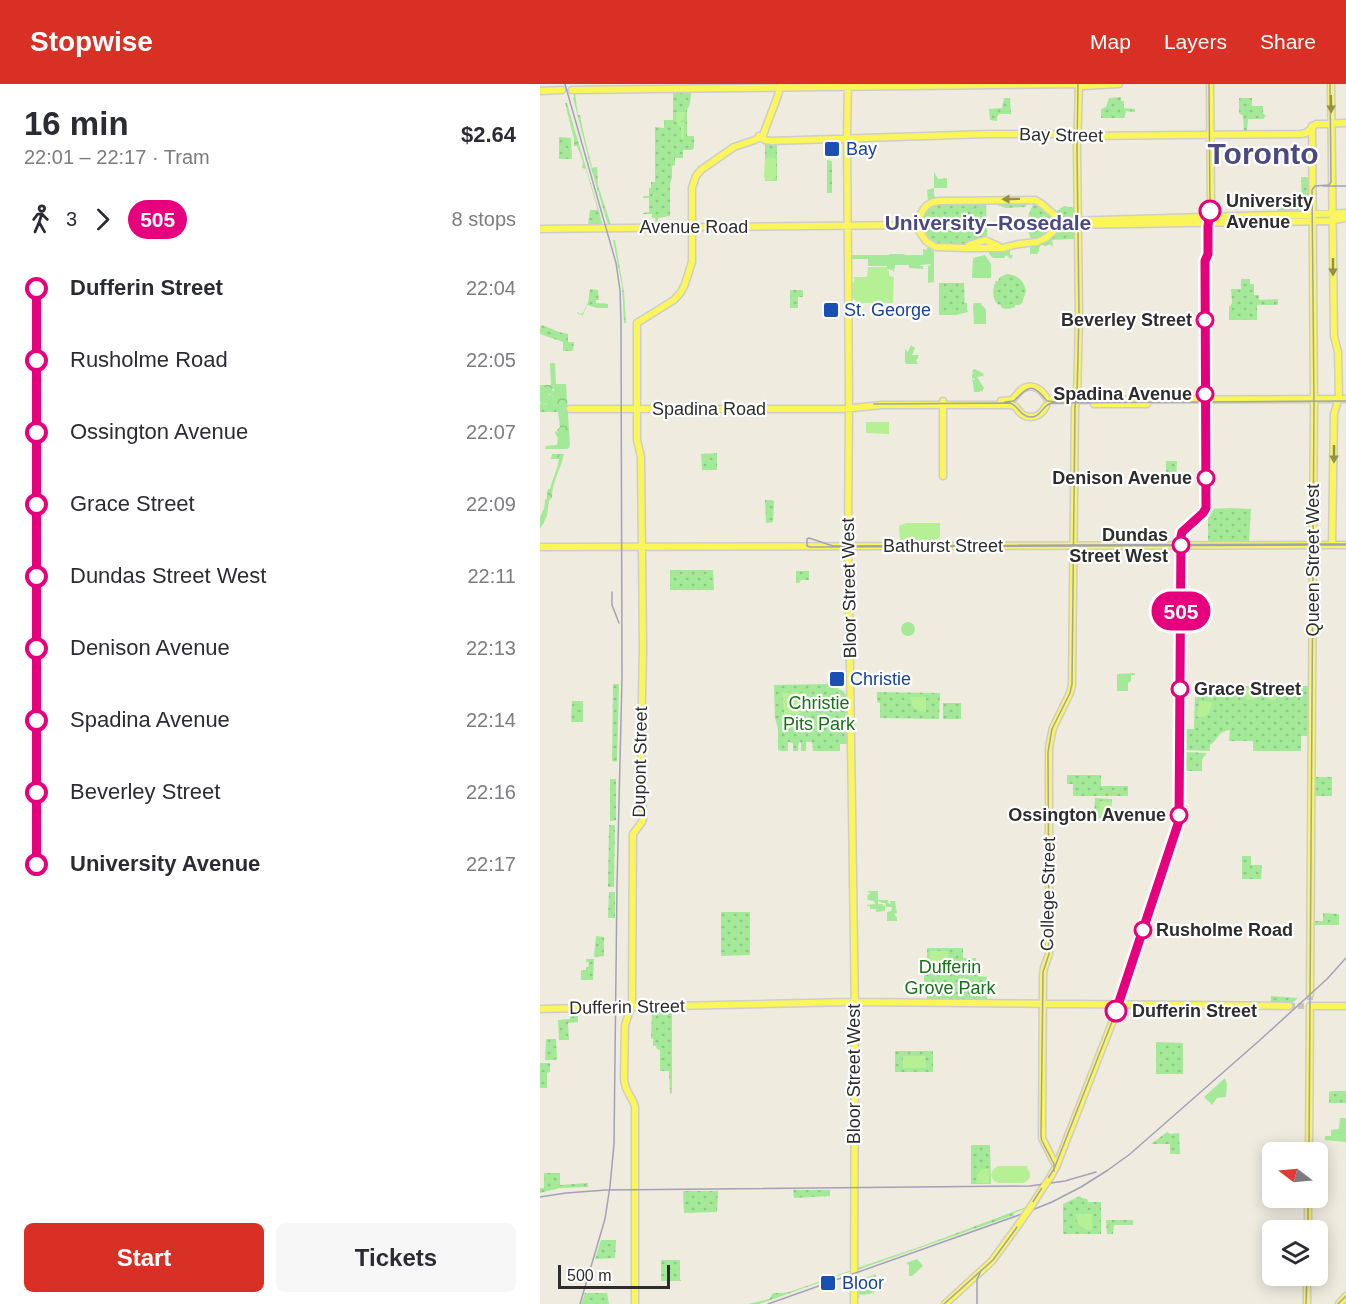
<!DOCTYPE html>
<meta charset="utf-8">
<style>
:root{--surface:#fff;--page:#f7f7f7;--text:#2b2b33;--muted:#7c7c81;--accent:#d93025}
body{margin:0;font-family:Arial,sans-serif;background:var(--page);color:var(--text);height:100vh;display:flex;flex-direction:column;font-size:22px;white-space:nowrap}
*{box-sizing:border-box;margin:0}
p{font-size:20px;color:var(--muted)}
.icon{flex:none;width:33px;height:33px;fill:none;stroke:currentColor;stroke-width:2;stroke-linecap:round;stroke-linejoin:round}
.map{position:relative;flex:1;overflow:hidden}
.panel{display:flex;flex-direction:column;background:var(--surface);width:540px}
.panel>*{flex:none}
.badge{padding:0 12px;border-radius:20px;font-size:21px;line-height:39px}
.needle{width:39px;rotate:286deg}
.controls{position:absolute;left:722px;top:1058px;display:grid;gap:12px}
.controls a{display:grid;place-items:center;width:66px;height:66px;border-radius:9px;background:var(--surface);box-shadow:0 3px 15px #0003;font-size:30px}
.scale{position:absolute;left:18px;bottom:15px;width:112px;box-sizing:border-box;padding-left:6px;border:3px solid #2d2d2d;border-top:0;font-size:16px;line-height:21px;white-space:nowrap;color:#2d2d2d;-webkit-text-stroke:4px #fff;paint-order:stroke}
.map>.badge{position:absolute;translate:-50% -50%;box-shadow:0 0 0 3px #fff}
.legs{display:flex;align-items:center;gap:9px;height:66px;padding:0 24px;font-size:20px}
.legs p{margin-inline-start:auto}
.headline{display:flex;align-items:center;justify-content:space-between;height:102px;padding:0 24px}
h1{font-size:33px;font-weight:800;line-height:45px}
.primary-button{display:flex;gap:12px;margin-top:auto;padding:12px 24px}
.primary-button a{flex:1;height:69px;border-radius:9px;background:var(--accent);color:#fff;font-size:24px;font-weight:800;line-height:69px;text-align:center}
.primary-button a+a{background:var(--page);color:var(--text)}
ul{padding:0 24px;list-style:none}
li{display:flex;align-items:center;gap:21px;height:72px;font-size:22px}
li i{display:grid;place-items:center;width:9px;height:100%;margin:0 8px;background:currentColor}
li i::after{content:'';width:15px;height:15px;margin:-8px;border:4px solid;border-radius:50%;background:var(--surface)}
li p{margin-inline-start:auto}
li:first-child i{background:linear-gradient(#0000 50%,currentColor 0)}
li:last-child i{background:linear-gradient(currentColor 50%,#0000 0)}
header{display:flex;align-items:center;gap:36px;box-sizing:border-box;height:84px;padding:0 30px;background:var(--accent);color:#fff}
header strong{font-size:28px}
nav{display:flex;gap:33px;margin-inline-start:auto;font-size:21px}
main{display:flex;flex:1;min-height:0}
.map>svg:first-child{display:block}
.grass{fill:#a3e998}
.forest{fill:url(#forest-crowns)}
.park{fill:url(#park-dots)}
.pitch{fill:#b6f094}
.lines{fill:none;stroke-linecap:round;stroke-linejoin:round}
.major-tunnel{stroke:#c8c5bb;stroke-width:6;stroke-dasharray:6 3;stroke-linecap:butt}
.major-casing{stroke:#cdcdcd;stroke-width:9}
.major{stroke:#faf559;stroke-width:6}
.tram{stroke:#a2a1b8;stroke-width:1.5}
.rail{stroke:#a2a1b8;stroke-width:1.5}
.major-bridge-casing{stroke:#cdcdcd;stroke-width:9;stroke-linecap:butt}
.major-bridge{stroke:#faf559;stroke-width:6}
.oneway{fill:#949143}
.line-1-casing{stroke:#fff;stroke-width:14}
.line-1{stroke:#e6007e;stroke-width:9}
.transit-dot{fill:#1a4fb4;stroke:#fff;stroke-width:2}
.stop-1-dot{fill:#fff;stroke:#e6007e;stroke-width:3}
.labels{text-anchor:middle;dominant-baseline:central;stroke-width:4.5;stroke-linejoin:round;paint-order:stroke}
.street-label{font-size:18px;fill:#2d2d2d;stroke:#fff}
.transit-label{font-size:18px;fill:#164399;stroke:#fff;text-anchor:start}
.stop-label{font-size:18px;font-weight:bold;fill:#2d2d2d;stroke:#fff;text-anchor:end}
.park-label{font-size:18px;fill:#167116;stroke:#fff}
.quarter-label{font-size:21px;font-weight:bold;fill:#4b4982;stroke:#fff}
.town-label{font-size:30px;font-weight:bold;fill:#4b4982;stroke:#fff}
</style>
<header>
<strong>Stopwise</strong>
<nav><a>Map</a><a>Layers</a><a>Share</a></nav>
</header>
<main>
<section class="panel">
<div class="headline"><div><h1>16 min</h1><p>22:01 – 22:17 · Tram</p></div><b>$2.64</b></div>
<div class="legs"><svg class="icon" aria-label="walk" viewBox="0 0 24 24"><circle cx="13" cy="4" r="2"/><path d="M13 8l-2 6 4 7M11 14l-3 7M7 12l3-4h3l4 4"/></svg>3<svg class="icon" aria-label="forward" viewBox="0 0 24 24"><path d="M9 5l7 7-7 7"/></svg><b class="badge" style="background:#e6007e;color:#fff">505</b><p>8 stops</p></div>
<ul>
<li><i style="color:#e6007e"></i><b>Dufferin Street</b><p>22:04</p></li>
<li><i style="color:#e6007e"></i><span>Rusholme Road</span><p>22:05</p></li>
<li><i style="color:#e6007e"></i><span>Ossington Avenue</span><p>22:07</p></li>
<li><i style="color:#e6007e"></i><span>Grace Street</span><p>22:09</p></li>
<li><i style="color:#e6007e"></i><span>Dundas Street West</span><p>22:11</p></li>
<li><i style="color:#e6007e"></i><span>Denison Avenue</span><p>22:13</p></li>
<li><i style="color:#e6007e"></i><span>Spadina Avenue</span><p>22:14</p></li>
<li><i style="color:#e6007e"></i><span>Beverley Street</span><p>22:16</p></li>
<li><i style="color:#e6007e"></i><b>University Avenue</b><p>22:17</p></li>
</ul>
<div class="primary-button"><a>Start</a><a>Tickets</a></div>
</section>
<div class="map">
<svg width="806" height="1220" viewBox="0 0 806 1220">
<defs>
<pattern id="forest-crowns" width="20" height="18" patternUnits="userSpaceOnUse" patternTransform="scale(1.5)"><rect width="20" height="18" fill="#a3e998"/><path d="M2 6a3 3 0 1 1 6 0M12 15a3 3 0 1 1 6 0" fill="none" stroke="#8dc883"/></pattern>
<pattern id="park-dots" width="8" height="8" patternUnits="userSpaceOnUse" patternTransform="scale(1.5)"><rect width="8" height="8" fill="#a3e998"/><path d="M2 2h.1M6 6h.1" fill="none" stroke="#8dc883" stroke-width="1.8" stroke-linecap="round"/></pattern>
</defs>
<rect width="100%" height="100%" fill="#efebdf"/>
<!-- grass -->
<path class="grass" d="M394,88L398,95L407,94V104H394V111L396,114L388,117L387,106L394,104Z
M752,117H759V128L737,127V119Z
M529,143L530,144L512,155L513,163L510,160L506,162L501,161L499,164V167L497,170H490V163H484V162C495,161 502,160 512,153C518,148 520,144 529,143Z
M387,161L394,168V199L392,198L388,199V181L389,183L391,180L380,181V182H383V185L369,184V181H355L354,189L353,186L347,185V182H328V175H312V171H349V170H364L365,171H383V165L386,166L388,163Z
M476,163L470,166V171H473L471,175L466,171L464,174H453L449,170V166Z
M445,171L451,180V194H432L433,174Z
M399,199H402V228H425V219H427V226L428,228L416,231H399Z
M434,219H441L442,222L444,223L446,226V240H434L433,222Z
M371,261L375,264L372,271H379L376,277L378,280H366L365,278V265L368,268Z
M435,285L444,290L443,291L444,292L437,293L444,304L442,308L440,306V308H434C433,304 434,300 432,296H434L435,294L432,295V290L434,289L432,288L433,286Z
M0,302L12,304L13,308H9L8,311H12L14,316L3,321L0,317Z
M361 545a7 7 0 1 1 14 0a7 7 0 1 1-14 0Z
M595,589V591H591V597L588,599V607H577V590Z
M327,807H338V816H348L349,820L351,819L350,817H355L357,829L354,830L357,834V837H347V828L351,827L352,825L351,823H346L345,819H342L339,817L338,818V820H342L345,822V827L336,828V825H330V822H327V821L335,820L334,817L328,816L327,811L331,810Z
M685,994L687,1000L686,1013L677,1014L672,1021L664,1013Z
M800,1034H806V1058L785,1056V1052H791V1046L799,1045Z
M458,1083H483L488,1087C489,1091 490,1094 486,1096C482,1098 458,1098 455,1096C454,1095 453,1093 453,1092L454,1085Z
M377,1175L383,1182L372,1192H369V1181L366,1179Z
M336,1190L334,1211L333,1208L330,1210L321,1211L318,1209V1211L320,1212L317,1215V1197Z"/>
<!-- forest -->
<path class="forest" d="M33,9H35L38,31H40C43,49 48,66 52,83L51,84L33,14L34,13Z
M25,19H27C38,60 52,100 63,141H62L46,85L42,84L43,78L37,62H34V55Z
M73,156H75L84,208L86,239H84L82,202Z
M10,279H15L16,300H26L30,361L29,364L27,365H5L6,362L17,361L18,354L15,349L16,347L18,349L17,346L20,343L18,328L20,325L18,322H0L1,317L3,321L7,320V317L14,316L12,311L7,310V308L14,307V305L0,302V301H11Z
M12,370H24C21,385 12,398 12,413L9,417L7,432L0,445V434L3,426H4L5,416L7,415V409L8,405H10C13,393 17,387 19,375H11Z"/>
<!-- park -->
<path class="park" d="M133,8L151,9L150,20L147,26V52H154V64L152,66H143V74H135V81L132,82V94L130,100V132L118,134V141H116L115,134H112V130H103V129L109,128V114H103V112H109V104H111V98H115V43L124,44V36H133Z
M581,13V17H584V24L595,25V28L586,27L584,34H561V25L566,23L569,14Z
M464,14H470L471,30H459L457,33V37L450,36L449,25L462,24Z
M699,14H712V22H723V29L726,32L723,35H708L707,47H704L703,32L699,29Z
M19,53L31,54L32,75H19Z
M225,58H237V97H225Z
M287,76L292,77V109H287Z
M57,83L58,101L71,141H68L51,84Z
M761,93L770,94L771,127L762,128Z
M446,118L447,151L444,155L424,162L397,161L390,158L380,143V139L383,127L392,119Z
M490,118L485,123L466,124L452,119Z
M495,118C505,124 514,129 516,142L506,153L492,156C485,144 487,129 495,118Z
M524,122L535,124V133L534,135H523L515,128Z
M50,126H58L62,141H48Z
M535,144V155L507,156L521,145Z
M467,190C477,191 484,196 486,207L482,219L479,221H475V223L469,225L462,224L460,220L458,221C452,214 452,205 456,197H458L460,193Z
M701,195H710V200H714V211H719V216L738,215V221H717V236H689V223L692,219L691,205H701Z
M402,199H424L425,228H402Z
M50,205L58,206L59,216H56V219L68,220V224H57L47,221L42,233V231L37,229V228L41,230L43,229L47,220L48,219Z
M251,206H263V213H258V224H250V207Z
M2,241L19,248L28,250V258H34L33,266L31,267H23V258L0,250V244Z
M0,322H27V330L24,328H0Z
M177,369V386H162L161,370Z
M626,377H637L636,399H626Z
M225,416H232L234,417L233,438L226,439Z
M691,424L711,425L709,458H668V425Z
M130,486H173L174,506H130Z
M256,487H269V496H261L259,499H256Z
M73,600H79L77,678L72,677Z
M288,600L303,607L309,615V660H300V667H273L272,658H266V667H261V659L259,658L258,667H253V659L248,658V667H240L238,665V645L235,634L234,601Z
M661,602H769L770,652H761V667H713V657H689L690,646C678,647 679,655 670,661V667L643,666L642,645H654L655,613H661Z
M337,608L400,609L399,635L340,634V619L337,618Z
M32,617H43V638H31Z
M403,619H421V635H403Z
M643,668L667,669L662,675V687H643Z
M527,691H561V702H588V712H533V700H527Z
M775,693H792V712H774Z
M70,695H76V736L70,737Z
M555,714L572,715V734H554Z
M69,741H75L74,803H68V802Z
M702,772H711V781H722L721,795H702Z
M69,808H75V834H68Z
M181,828H210V871L181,872Z
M783,829L799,830V841H773V837H783Z
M56,852L64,853V872L54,873Z
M387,864H423V874H436L438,892L447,893V916H387V905L384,904V891H386L387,889Z
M46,875H54L53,896H41V886H46V883H48L49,878H46Z
M731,912L758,914L749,922V919H731Z
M112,924H132V1009L130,1010L129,987H120V966L117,965L116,962H113V955L111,954Z
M30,926H38V938L28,939L29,956H19L18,936L30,935Z
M6,955H16L17,975L15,976H5Z
M616,958L643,959V990H616Z
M355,967H393V988H355Z
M0,979H10V988L7,989V1004H0Z
M792,1007H806V1019H789V1008Z
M627,1048L630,1050L639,1049L640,1070H630V1060H611Z
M432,1061H450L451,1100H431V1062Z
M4,1089H20V1101L48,1099V1103L20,1104L0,1109V1104H4Z
M253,1106H290V1112L254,1114Z
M143,1107H178L177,1128L144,1129Z
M540,1112L542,1114L547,1115L548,1118H561V1150H523V1120Z
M486,1123L485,1125L474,1129V1131L317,1186V1184L385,1161Z
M566,1136H593V1141H574L573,1150H567Z
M61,1156H76L75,1174L55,1175Z
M121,1176H140V1196L141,1197H121Z
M312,1186V1187L219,1220H208L229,1215L233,1209H243L249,1208Z
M45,1209H67L69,1220H41Z"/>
<!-- pitch -->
<path class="pitch" d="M136,28H145L144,35L139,38L144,39V55H141V42H138V38H136Z
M227,73L235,74L236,75V93L230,97L226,96L224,93L225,75Z
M328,183H347V186H349V192L354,193L353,219H318L311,212V201L314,198V193H327Z
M326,338H349V350L326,349Z
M366,439H400V452L396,459H360L359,442Z
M705,604H718L717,613L712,616H706Z
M723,604H736V617C728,617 723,612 723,604Z
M256,608L266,610V623L260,630L246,631L255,632L259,635L260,644L246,645L242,609Z
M370,613H386V628L379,627L373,623Z
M659,617L672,618C671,627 668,634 657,633Z
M560,717L572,718V726L567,727V732H559Z
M390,867H408V879H390Z
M363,972H385L386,984H363Z
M458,1082H488L487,1084C492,1090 491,1096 483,1099H458L453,1096L451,1091L453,1086Z
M442,1085H449V1099H436L437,1091Z
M536,1130H552V1146C541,1146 536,1140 536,1130Z"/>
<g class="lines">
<!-- major-tunnel -->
<path class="major-tunnel" d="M749,922H770V910"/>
<!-- major casing -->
<g class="major-casing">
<path id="major" d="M308,0L307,51L309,317L308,451L315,930L314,1220
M791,0L794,252L798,268L799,313L794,330L792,461
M542,2L579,0
M32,6L545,0
M0,7L22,6
M219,52L225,56L231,57L449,50H510L535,52L761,50L766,49L776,40L806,39
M370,141C385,135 377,120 399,117L495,116C507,121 513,134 526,137L806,129
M0,145L369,141L377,144L386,157L395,163L427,164H462L479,160L497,158L506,154L518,143L523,141L789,137L806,134
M429,161L445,156L458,162
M506,313L508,316H512L806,315
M461,317L472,316C475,313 477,310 479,308C488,298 500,303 506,313
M554,320H607
M476,323C484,337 499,336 506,322
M30,325H303L342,321H471L476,323
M403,392V317
M0,463L806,461
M770,910L774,320L772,42
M0,925L312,918L749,922
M769,1068L770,922H806
M517,1081L514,1078L502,1054L503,892L504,884L509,870V663L513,644L530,609L532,601L535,323L537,314L539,233L537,65L539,0
M508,1097L516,1083L577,926L639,737L641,452L643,448L664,429L666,422V178L668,171V142L671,127L670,0
M492,1121L504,1102
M768,1146V1113
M95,1220V1023C92,1012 84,1006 84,994L85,941L92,920V914L93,750L102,738L103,735L101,659L103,564L101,373L97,356V239L134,216L141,208L145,200L152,178V104L156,92L161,86L194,63L215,56L223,51L237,14L241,0
M405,1220L452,1177L479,1140
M767,1220V1191
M799,1220L806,1212"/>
</g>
<!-- major -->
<use href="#major" class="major"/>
<!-- tram -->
<path class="tram" d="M783,102H806
M465,318L474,317C489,301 493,299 507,317L518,318
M334,320L470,319C479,322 478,329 486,332C501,337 501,321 512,319L806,317
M806,460H768L293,462L269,454L267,455V462L270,463L806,461
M769,1068L774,321L772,106L775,102L789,101L791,98L790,0
M514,1087V1080L502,1057L501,1053L503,888L509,870L508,668L512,645L530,609L532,600L535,322L537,311L539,230L537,65L538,0
M768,1146V1113
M404,1220L453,1176L475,1146L514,1085L577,925L638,738L641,452L643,448L663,430L666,422L665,178L668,169V142L670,127L669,0
M437,1220V1195L440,1189
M766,1220L767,1191
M798,1220L806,1212"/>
<!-- rail -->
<path class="rail" d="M25,0L76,179L80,206L81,238L82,594L77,801L74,1060L70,1102L65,1135L40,1220
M72,508V521L79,539
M0,1113L26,1109L66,1106L490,1102L525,1097L556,1088
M228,1220L482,1130L512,1118L541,1103L568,1086L590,1070L720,956L787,895L806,874"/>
<!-- major-bridge casing -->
<g class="major-bridge-casing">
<path id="major-bridge" d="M504,1102L508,1097
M479,1140L492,1121"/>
</g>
<!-- major-bridge -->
<use href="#major-bridge" class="major-bridge"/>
</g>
<!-- one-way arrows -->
<defs><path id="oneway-solid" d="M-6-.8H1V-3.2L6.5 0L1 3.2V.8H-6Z" transform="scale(1.5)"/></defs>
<g class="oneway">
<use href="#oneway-solid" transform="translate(791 20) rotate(89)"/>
<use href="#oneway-solid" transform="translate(471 115) rotate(179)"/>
<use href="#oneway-solid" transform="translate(793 183) rotate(90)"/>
<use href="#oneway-solid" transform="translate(794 370) rotate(90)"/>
</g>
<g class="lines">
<!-- line-1 casing -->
<g class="line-1-casing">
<path id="line-1" d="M576,927L639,737L641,452L642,448L663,429L666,424L665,177L668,170V142L670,127"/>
</g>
<!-- line-1 -->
<use href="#line-1" class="line-1"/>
</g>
<!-- markers -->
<g class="transit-dot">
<rect x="284" y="57" width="16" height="16" rx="3"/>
<rect x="283" y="218" width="16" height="16" rx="3"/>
<rect x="289" y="587" width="16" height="16" rx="3"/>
<rect x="280" y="1191" width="16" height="16" rx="3"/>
</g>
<g class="stop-1-dot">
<circle cx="670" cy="127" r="10"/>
<circle cx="665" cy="236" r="8"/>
<circle cx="665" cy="310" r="8"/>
<circle cx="666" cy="394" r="8"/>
<circle cx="641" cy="461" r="8"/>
<circle cx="640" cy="605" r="8"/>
<circle cx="639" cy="731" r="8"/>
<circle cx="603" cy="846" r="8"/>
<circle cx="576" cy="927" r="10"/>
</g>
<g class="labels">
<!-- street labels -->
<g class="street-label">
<text transform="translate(521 51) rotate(1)">Bay Street</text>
<text x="154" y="143">Avenue Road</text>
<text x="169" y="325">Spadina Road</text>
<text x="403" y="462">Bathurst Street</text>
<text transform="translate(773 476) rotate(-90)">Queen Street West</text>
<text transform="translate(309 504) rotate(-91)">Bloor Street West</text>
<text transform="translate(100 678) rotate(-89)">Dupont Street</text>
<text transform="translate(508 810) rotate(-89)">College Street</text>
<text transform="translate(87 923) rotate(-1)">Dufferin Street</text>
<text transform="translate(314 990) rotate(-90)">Bloor Street West</text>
</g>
<!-- transit labels -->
<g class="transit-label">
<text x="306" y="65">Bay</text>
<text x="304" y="226">St. George</text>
<text x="310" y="595">Christie</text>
<text x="302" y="1199">Bloor</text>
</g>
<!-- stop labels -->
<g class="stop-label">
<text x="686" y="117" text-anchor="start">University<tspan x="686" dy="21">Avenue</tspan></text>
<text x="652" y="236">Beverley Street</text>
<text x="652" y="310">Spadina Avenue</text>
<text x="652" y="394">Denison Avenue</text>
<text x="628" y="451">Dundas<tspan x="628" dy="21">Street West</tspan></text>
<text x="654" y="605" text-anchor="start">Grace Street</text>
<text x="626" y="731">Ossington Avenue</text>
<text x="616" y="846" text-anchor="start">Rusholme Road</text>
<text x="592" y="927" text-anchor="start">Dufferin Street</text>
</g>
<!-- park labels -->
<g class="park-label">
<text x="279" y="619">Christie<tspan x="279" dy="21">Pits Park</tspan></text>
<text x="410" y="883">Dufferin<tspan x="410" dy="21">Grove Park</tspan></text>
</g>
<!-- quarter labels -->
<g class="quarter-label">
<text x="448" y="138">University–Rosedale</text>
</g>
<!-- town labels -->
<g class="town-label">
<text x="723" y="69">Toronto</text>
</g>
</g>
</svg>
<div class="controls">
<a><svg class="needle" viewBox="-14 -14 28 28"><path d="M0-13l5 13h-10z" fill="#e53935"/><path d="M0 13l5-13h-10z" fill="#7c7c81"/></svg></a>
<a><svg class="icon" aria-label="layers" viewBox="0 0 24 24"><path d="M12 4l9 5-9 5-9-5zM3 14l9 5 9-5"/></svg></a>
</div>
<div class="scale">500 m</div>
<b class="badge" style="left:641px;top:527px;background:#e6007e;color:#fff">505</b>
</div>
</main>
